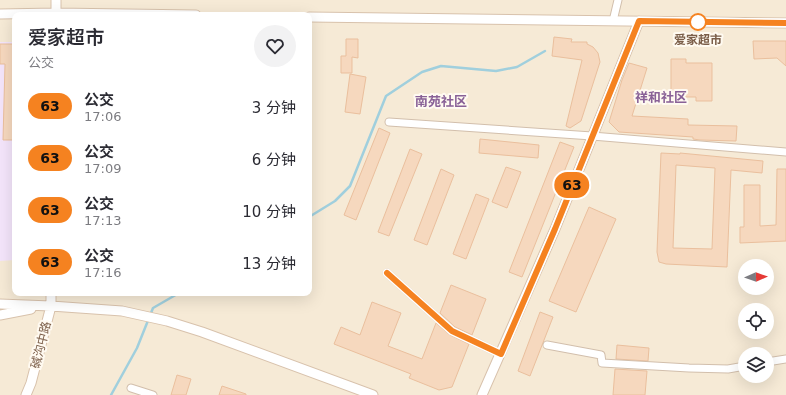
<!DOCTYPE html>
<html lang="zh">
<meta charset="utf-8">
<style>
:root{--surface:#fff;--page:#f2f2f3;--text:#2b2b33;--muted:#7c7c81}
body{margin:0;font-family:"DejaVu Sans","Noto Sans SC",sans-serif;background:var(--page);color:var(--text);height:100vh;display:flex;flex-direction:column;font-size:15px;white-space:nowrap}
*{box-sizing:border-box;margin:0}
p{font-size:13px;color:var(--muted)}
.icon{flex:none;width:22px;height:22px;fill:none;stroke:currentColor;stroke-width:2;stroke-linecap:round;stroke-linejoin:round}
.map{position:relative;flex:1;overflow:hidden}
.sheet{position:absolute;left:12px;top:12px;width:300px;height:284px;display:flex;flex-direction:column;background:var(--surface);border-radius:8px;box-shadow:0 4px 16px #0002}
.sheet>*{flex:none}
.badge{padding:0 8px;border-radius:13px;font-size:14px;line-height:26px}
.needle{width:26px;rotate:88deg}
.buttons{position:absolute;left:738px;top:259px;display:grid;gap:8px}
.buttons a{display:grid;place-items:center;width:36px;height:36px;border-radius:50%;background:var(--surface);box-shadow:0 4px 16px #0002;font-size:20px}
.map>.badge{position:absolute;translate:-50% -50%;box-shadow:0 0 0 2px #fff}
.round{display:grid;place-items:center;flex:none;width:42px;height:42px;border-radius:21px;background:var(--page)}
.headline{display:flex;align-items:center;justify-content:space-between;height:68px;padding:0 16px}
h1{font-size:19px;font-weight:600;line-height:30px}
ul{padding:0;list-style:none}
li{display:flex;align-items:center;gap:12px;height:52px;padding:0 16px}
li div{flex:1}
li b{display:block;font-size:15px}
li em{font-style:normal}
li .badge{min-width:44px;font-weight:700;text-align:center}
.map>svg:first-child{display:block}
.residential{fill:#f6ead6;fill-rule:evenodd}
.education{fill:#f4e5fb}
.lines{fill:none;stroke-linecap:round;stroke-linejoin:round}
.stream{stroke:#a0cfdd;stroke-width:2.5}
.building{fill:#f6d8be;stroke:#eabf9d;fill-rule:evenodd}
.street-casing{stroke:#d2bfac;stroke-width:9}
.secondary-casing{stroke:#d8c2ac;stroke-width:11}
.street{stroke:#fff;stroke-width:7}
.secondary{stroke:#fff;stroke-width:9}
.line-casing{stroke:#fff;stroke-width:9}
.line{stroke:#f58220;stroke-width:6}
.stop-dot{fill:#fff;stroke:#f58220;stroke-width:2}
.labels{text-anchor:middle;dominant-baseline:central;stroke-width:4;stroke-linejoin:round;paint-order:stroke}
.stop-label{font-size:12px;font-weight:bold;fill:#7b5e49;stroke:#fffaf1}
.street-label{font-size:12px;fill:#7b5e49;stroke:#fffaf1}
.neighbourhood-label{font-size:13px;font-weight:bold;fill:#896197;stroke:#fffaf1}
</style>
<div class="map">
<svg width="786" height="395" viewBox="0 0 786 395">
<rect width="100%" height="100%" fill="#fef7e9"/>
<!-- residential -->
<path class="residential" d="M0,0H786V395H0ZM15,15H309V293H15ZM745,266H767V288H745ZM745,310H767V332H745ZM745,354H767V376H745Z"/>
<!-- education -->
<path class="education" d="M0,42H15V260L0,261Z"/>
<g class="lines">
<!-- stream -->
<path class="stream" d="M309,217L335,201L350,186L386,96L422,72L441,66L496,71L517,67L545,51
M111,395L137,348L153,308L179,293"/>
</g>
<!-- building -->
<path class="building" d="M554,37L572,39L571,42H587V44L593,47L598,53L600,62L581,121L570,128L566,126L582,60L552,56Z
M346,39H358V58L352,57V73H341V56H346Z
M753,41H786V66L777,58L754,59Z
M0,44H15V140H3L5,64H0Z
M671,59H686V63H712V101H696V97H671Z
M629,63L647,68L632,116L688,119V125L737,126L736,141L700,140L693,139V137L619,132L609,122L622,80Z
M350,74L366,77L360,114L345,112Z
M379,128L390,133L356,220L344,215Z
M480,139L539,145L538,158L479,153Z
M560,142L574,147L522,277L509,272Z
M410,149L422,154L389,236L378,232Z
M661,153L680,154V153L763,161L762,173L731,170L727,267L666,264L659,262L657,252ZM676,165L715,168L712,249L673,248Z
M506,167L521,172L507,208L492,202Z
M441,169L454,175L427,245L414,240Z
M777,169H786V241L740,243V227H744V185H760V226L776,225Z
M476,194L489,199L466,259L453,254Z
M589,207L616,219L576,312L549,301Z
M451,285L486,299L472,335L455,327L440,313Z
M372,302L401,313L388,346L422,359L436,323L450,335L469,344L452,387L439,390L409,378L411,374L334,344L341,327L360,335Z
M540,312L553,317L530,376L518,371Z
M617,345L649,348L648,361L616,359Z
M615,369L647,371L645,395H613Z
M177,375L191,379L186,395H171Z
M222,386L246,394V395H219Z"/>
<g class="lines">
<!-- street casing -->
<g class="street-casing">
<path id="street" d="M613,21L618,0
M389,122L592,136L786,152
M387,273L452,331L501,354
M547,345L601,355L602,363L689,368L728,369L745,366
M767,362L786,359
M131,388L153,395"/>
</g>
<!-- secondary casing -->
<g class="secondary-casing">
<path id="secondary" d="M0,14L56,13L196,15
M56,15V0
M309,17L786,23
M0,304L51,306L122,311L167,321L202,332L373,395
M0,315L31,309
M26,395L31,383L51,306V293
M482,395L555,229L639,21"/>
</g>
<!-- street -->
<use href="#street" class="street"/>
<!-- secondary -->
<use href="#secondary" class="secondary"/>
</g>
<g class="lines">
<!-- line casing -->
<g class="line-casing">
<path id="line" d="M387,273L452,331L501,354L555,229L639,21L786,23"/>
</g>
<!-- line -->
<use href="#line" class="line"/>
</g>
<!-- markers -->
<circle class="stop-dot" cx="698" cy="22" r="8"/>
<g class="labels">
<!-- stop labels -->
<g class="stop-label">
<text x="698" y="40">爱家超市</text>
</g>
<!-- street labels -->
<g class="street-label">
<text transform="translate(41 345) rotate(-76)">碱沟中路</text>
</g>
<!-- neighbourhood labels -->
<g class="neighbourhood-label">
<text x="661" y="97">祥和社区</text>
<text x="441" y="101">南苑社区</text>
</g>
</g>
</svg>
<div class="buttons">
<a><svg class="needle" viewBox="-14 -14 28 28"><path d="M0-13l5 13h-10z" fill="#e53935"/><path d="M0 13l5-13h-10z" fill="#7c7c81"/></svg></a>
<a><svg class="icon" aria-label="locate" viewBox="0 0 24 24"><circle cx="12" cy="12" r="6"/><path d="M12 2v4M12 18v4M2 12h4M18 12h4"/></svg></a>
<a><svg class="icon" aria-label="layers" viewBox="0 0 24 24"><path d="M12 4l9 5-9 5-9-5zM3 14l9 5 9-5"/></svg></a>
</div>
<b class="badge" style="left:572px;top:185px;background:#f58220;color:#111">63</b>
<section class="sheet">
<div class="headline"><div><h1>爱家超市</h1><p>公交</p></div><a class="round"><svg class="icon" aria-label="heart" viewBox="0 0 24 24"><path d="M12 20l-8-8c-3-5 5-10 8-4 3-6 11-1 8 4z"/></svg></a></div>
<ul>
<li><span class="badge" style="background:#f58220;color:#111">63</span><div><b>公交</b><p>17:06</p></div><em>3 分钟</em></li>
<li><span class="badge" style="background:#f58220;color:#111">63</span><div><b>公交</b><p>17:09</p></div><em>6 分钟</em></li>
<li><span class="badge" style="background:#f58220;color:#111">63</span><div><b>公交</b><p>17:13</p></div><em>10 分钟</em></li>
<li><span class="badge" style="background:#f58220;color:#111">63</span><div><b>公交</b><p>17:16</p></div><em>13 分钟</em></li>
</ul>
</section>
</div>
